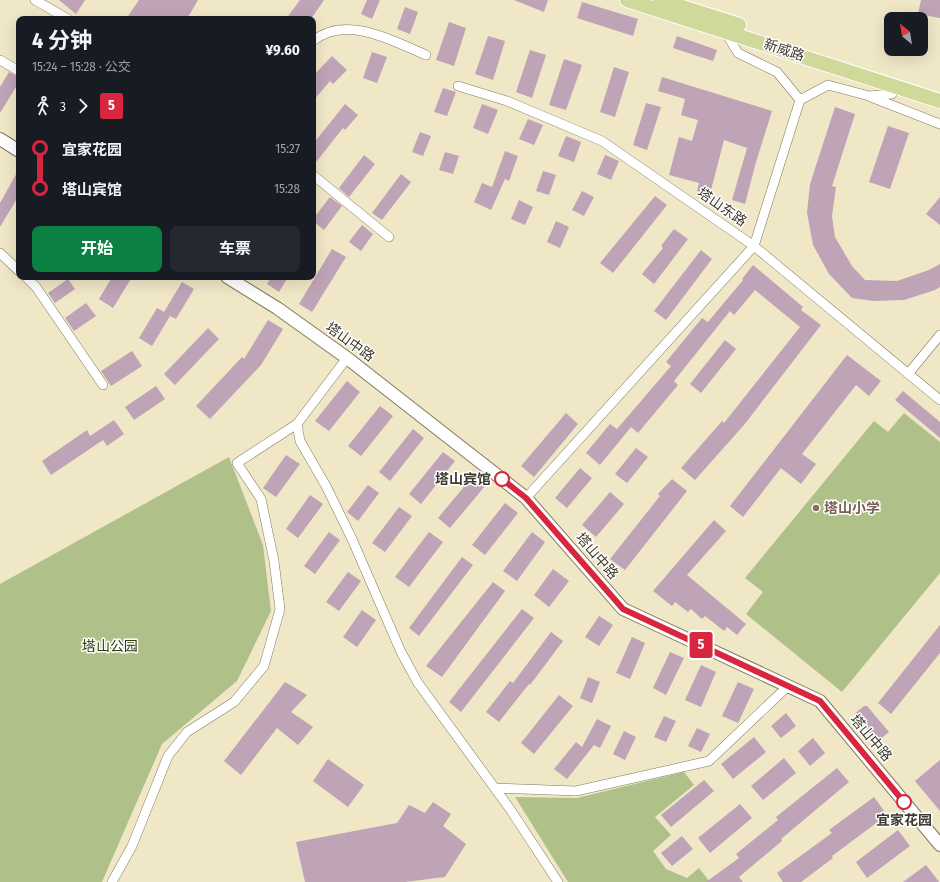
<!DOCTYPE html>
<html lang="zh">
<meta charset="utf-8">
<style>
:root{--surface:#171b24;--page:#242831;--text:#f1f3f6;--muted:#9ea1a6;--accent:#0b8043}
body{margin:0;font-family:"Fira Sans Condensed","Noto Sans SC",sans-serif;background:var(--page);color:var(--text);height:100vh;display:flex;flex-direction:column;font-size:15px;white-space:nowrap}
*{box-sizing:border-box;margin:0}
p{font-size:13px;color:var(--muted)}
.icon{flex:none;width:22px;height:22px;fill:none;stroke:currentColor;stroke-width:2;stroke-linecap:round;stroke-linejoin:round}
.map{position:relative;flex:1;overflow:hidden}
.details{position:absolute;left:16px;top:16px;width:300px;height:264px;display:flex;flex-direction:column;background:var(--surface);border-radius:8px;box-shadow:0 4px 16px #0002}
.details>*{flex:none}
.badge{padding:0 8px;border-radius:3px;font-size:14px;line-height:26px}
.needle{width:26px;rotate:330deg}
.fabs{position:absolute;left:884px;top:12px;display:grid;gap:8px}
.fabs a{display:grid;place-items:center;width:44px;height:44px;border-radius:8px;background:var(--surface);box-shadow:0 4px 16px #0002;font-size:20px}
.map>.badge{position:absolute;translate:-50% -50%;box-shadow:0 0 0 2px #fff}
.legs{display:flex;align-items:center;gap:6px;height:44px;padding:0 16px;font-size:13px}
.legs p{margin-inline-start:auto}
.headline{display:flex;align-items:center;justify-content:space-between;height:68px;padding:0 16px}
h1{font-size:22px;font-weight:700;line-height:30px}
.button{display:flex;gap:8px;margin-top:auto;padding:8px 16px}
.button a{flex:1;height:46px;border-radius:8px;background:var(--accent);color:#fff;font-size:16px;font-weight:700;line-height:46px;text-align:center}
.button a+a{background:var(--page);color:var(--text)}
ul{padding:0 16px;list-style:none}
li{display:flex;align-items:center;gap:14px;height:40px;font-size:15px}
li i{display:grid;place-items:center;width:6px;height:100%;margin:0 5px;background:currentColor}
li i::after{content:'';width:10px;height:10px;margin:-5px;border:3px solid;border-radius:50%;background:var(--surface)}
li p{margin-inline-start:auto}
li:first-child i{background:linear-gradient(#0000 50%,currentColor 0)}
li:last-child i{background:linear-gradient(currentColor 50%,#0000 0)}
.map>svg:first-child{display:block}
.green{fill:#afc188}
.building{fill:#bfa3b6}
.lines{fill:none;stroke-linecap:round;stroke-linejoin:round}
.street-casing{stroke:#827a5d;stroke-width:10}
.secondary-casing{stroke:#827a5d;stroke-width:14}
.primary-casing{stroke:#fff;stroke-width:16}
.street{stroke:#fff;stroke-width:9}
.secondary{stroke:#fff;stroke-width:12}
.primary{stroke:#cfd99a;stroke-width:14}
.line-1-casing{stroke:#fff;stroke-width:9}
.line-1{stroke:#d7263d;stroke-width:6}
.stop-1-dot{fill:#fff;stroke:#d7263d;stroke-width:2}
.education-dot{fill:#8d6e63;stroke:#fff;stroke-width:1.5}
.labels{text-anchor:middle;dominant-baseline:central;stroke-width:3;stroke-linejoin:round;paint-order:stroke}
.street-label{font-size:14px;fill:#3e3a2e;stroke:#fff}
.stop-label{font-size:14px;font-weight:bold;fill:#3e3a2e;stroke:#fff;text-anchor:end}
.education-label{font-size:14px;font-weight:bold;fill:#785e54;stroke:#fff;text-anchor:start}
.park-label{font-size:14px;fill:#313d11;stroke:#fff}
</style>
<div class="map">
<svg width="940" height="882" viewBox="0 0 940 882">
<rect width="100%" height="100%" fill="#f0e7c7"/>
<!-- green -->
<path class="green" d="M904,413L940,442V573L842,692L746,614L763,592L745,578L874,421L888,432Z
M229,457L263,545L271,611L237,681L162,744L102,882H0V584Z
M684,772L694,785L655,817L671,835L653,851L666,869L687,878L699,868L710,882H568L515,797L577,798Z"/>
<!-- building -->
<path class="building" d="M59,0H85L76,14Z
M139,0H198L187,19H126Z
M300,0H324L311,19H286Z
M367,0H380L372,19L361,14Z
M514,0H548L544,12Z
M921,0H940V18L918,14Z
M582,2L638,19L633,36L577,18Z
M405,7L418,12L410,34L397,29Z
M449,22L466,28L454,66L436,60Z
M488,36L505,41L493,80L475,74Z
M677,36L717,50L713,61L673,48Z
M530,50L546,55L532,98L516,92Z
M372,52L387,57L377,83L363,78Z
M332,56L347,70L333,84L330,81L313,101V76Z
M564,59L582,65L566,110L549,105Z
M614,67L629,72L615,117L600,112Z
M9,72L19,77V82L0,113V87Z
M662,77L772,111L756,162L745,204L732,200L747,148L724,140L710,194L697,191L699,183L669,175L679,137L692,141L698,120L681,115L685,99L658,91Z
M443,88L456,92L447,116L434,112Z
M646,103L661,107L647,150L633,145Z
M345,104L358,115L345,130L343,128L313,166V144Z
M482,104L498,110L488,134L473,128Z
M835,107L855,114L832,186L836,187L832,216L835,237L852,266L865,280L897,281L929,270L940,264V287L935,290L904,300L874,301L852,298L829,274L813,245L807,213L810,184Z
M528,119L543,125L534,145L519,139Z
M888,126L909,133L890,189L869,182Z
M420,132L431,136L423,156L412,152Z
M566,136L581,142L574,162L558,156Z
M505,151L518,156L509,181L505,179L491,210L474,202L482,183L492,187Z
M445,152L459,156L453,174L439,170Z
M364,155L375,164L349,197L339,188Z
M605,155L619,161L611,180L597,174Z
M19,169V195L0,227V203Z
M543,171L556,175L549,195L536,191Z
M401,174L411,182L382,220L372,213Z
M582,191L594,197L584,216L572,210Z
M655,196L667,205L613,273L600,263Z
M330,197L342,206L324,230L313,221V219Z
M940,197V225L926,214Z
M519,200L533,207L525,225L511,219Z
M556,221L569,227L560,248L547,242Z
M362,225L373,234L361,251L349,242Z
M674,229L688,239L654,284L642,274L663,248L661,246Z
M332,249L346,257L312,312L299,304Z
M701,250L712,259L666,320L654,311Z
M753,265L803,307L801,310L821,325L744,425L695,480L681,468L722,421L724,423L800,327L755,290L734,315L730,311L674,381L678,385L638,433L631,427L600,465L586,453L610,424L617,429L671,366L666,362L702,318L708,322L743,280L742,279Z
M112,277H132L113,308L99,299Z
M271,277H288L279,292L267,284Z
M68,279L75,289L55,303L48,293Z
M182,282L194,289L176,319L170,316L152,346L139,338L157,308L164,312Z
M86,303L96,316L74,331L65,318Z
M268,320L283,329L261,365L210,419L196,406L242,357L244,359Z
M208,328L219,339L175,385L164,374Z
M725,340L736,349L701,393L690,384Z
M132,351L142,366L111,386L101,371Z
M847,355L881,381L869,396L856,385L802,454L816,464L801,484L781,468L743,517L730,506Z
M347,381L360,392L329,431L315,421Z
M156,386L165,399L134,420L125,407Z
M903,391L940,422V438L895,400Z
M380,406L393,416L361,456L348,446Z
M566,413L578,424L534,477L521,466Z
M114,420L124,434L107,446L103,440L51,475L42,461L87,430L90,436Z
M413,429L424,438L390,481L379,472Z
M636,448L648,457L627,483L615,474Z
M443,452L455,461L421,504L409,494Z
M286,455L300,464L276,497L263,488Z
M580,468L592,478L567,508L555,498Z
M473,476L485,486L450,528L438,518Z
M672,479L687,491L625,570L610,559L660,496L658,494Z
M368,485L379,493L358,521L347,512Z
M610,492L624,504L596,537L582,525Z
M310,495L323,504L298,538L286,529Z
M505,503L518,513L485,555L472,545Z
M399,507L412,516L385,552L372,543Z
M714,520L726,531L687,575L746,624L737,635L727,627L724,631L705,616L702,619L691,609L688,612L675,602L672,606L653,591Z
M329,532L340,540L315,574L304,566Z
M429,532L443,542L409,587L395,577Z
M532,532L545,542L517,581L503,571Z
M462,557L473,565L419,636L409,628Z
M553,569L569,581L549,607L534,595Z
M348,572L361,581L339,611L326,602Z
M493,582L505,591L442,677L426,666Z
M522,609L534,618L461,712L449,702Z
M362,610L376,620L357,647L343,637Z
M599,616L613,625L599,646L585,637Z
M940,625V653L891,714L878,703Z
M551,632L563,641L530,685L529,684L499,722L486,712L510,681L513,683Z
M632,637L645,643L630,679L616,673Z
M670,652L684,658L666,695L653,688Z
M701,665L716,672L701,707L685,700Z
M588,677L600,682L592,703L580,698Z
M285,682L307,695L291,712L313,727L298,745L277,728L241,775L224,761Z
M738,682L754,689L738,723L722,716Z
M559,695L573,706L534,754L521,743Z
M864,706H867L889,732L877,742L854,714Z
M786,713L796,726L781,738L771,726Z
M664,716L676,721L666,742L654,737Z
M597,719L611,726L600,748L594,745L567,779L554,769L576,742L582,747Z
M697,728L710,734L701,752L688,746Z
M624,731L636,737L625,760L613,754Z
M754,737L766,752L733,779L721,764Z
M813,738L825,753L810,766L798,751Z
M784,758L796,773L763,800L751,786Z
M328,759L364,785L348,807L313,781Z
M940,760V811L915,781Z
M837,768L849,782L781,839L782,841L739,877L743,882H706L739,858L736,854L778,820L776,817Z
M704,780L714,791L671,827L661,815Z
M874,797L887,815L832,856L833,858L801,882H783L777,873L832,833L829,830Z
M433,802L451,814L443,826L466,844L445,877L405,882H305L296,842L397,823L409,805L425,813Z
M740,804L752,818L710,853L698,838Z
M898,830L910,846L867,878L856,862Z
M682,836L693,849L672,866L661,853Z
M926,865L939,882H903Z"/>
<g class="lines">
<!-- street casing -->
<g class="street-casing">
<path id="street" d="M35,0L68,19
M724,30L738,53L777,72L800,100
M313,41C346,14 393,41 426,55
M0,60L19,71
M458,86L507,101L602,141L754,246L940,400
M871,97L940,124
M313,175L389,237
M0,253L19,271
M26,277L36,287L103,385
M347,358L297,424L300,441L326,486L352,539L401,652L418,683L510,809L558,882
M908,374L940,335
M526,498L754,246L800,100L828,85L869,96L892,94L896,86
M495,788L576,791L709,761L788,686
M112,882L132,846L168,756L187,732L234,702L264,666L280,609L274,561L261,499L237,463L297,424"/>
</g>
<!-- secondary casing -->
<g class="secondary-casing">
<path id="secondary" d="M0,139L19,151
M227,277L277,308L347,358L526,498L623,609L820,701L940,845"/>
</g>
<!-- primary casing -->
<g class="primary-casing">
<path id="primary" d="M627,0L940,101
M660,0L739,25"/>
</g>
<!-- street -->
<use href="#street" class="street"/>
<!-- secondary -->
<use href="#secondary" class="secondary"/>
<!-- primary -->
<use href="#primary" class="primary"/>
</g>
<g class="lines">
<!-- line-1 casing -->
<g class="line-1-casing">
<path id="line-1" d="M502,479L526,498L623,609L820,701L904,802"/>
</g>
<!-- line-1 -->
<use href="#line-1" class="line-1"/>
</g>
<!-- markers -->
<g class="stop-1-dot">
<circle cx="502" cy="479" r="7"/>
<circle cx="904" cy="802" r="7"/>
</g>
<circle class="education-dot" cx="816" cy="508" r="4"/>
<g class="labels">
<!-- street labels -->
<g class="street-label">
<text transform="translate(784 50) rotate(18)">新威路</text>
<text transform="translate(722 207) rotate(35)">塔山东路</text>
<text transform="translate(350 342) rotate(36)">塔山中路</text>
<text transform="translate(597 556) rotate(49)">塔山中路</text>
<text transform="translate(871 738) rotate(50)">塔山中路</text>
</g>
<!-- stop labels -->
<g class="stop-label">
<text x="491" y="479">塔山宾馆</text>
<text x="904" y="820" text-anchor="middle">宜家花园</text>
</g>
<!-- education labels -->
<g class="education-label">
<text x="824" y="508">塔山小学</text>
</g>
<!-- park labels -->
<g class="park-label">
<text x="110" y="646">塔山公园</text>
</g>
</g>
</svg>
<div class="fabs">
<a><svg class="needle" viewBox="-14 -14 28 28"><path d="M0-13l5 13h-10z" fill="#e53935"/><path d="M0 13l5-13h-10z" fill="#9ea1a6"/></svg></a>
</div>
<b class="badge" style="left:701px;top:645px;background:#d7263d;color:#fff">5</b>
<section class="details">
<div class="headline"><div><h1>4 分钟</h1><p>15:24 – 15:28 · 公交</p></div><b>¥9.60</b></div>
<div class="legs"><svg class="icon" aria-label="walk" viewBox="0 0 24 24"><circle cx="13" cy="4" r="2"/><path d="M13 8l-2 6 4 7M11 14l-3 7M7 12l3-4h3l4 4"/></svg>3<svg class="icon" aria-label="forward" viewBox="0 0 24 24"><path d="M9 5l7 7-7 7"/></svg><b class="badge" style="background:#d7263d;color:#fff">5</b></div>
<ul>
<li><i style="color:#d7263d"></i><b>宜家花园</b><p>15:27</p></li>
<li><i style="color:#d7263d"></i><b>塔山宾馆</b><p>15:28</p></li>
</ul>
<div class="button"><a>开始</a><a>车票</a></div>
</section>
</div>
